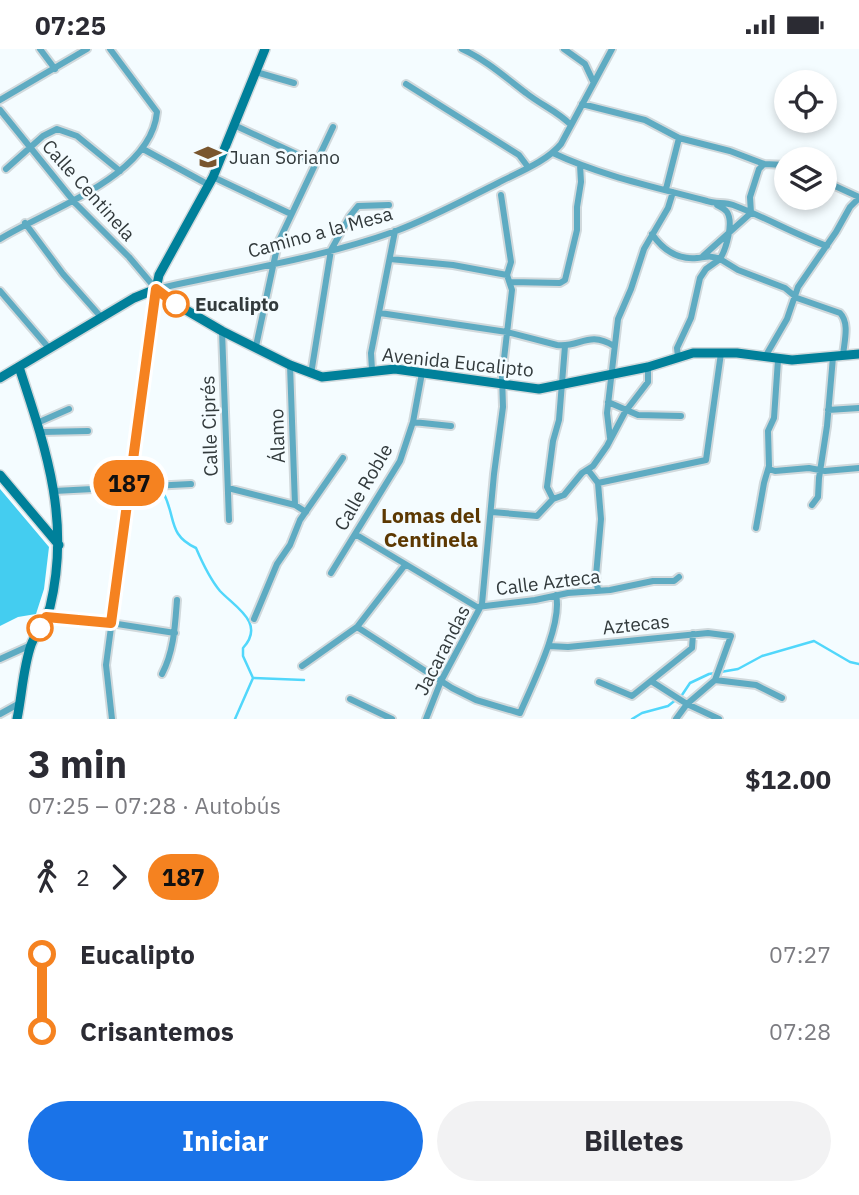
<!DOCTYPE html>
<html lang="es">
<meta charset="utf-8">
<style>
:root{--surface:#fff;--page:#f2f2f3;--text:#2b2b33;--muted:#7c7c81;--accent:#1a73e8}
body{margin:0;font-family:"IBM Plex Sans",sans-serif;background:var(--page);color:var(--text);height:100vh;display:flex;flex-direction:column;font-size:26px;white-space:nowrap}
*{box-sizing:border-box;margin:0}
p{font-size:23px;color:var(--muted)}
.icon{flex:none;width:38px;height:38px;fill:none;stroke:currentColor;stroke-width:2;stroke-linecap:round;stroke-linejoin:round}
.map{position:relative;height:670px;overflow:hidden}
.panel{display:flex;flex-direction:column;background:var(--surface);flex:1}
.panel>*{flex:none}
.badge{padding:0 14px;border-radius:23px;font-size:24px;line-height:46px}
.controls{position:absolute;left:774px;top:21px;display:grid;gap:14px}
.controls a{display:grid;place-items:center;width:63px;height:63px;border-radius:50%;background:var(--surface);box-shadow:0 4px 10px #0003;font-size:35px}
.map>.badge{position:absolute;translate:-50% -50%;box-shadow:0 0 0 4px #fff}
.legs{display:flex;align-items:center;gap:10px;height:77px;padding:0 28px;font-size:23px}
.legs p{margin-inline-start:auto}
.summary{display:flex;align-items:center;justify-content:space-between;height:119px;padding:0 28px}
h1{font-size:38px;font-weight:800;line-height:52px}
.button{display:flex;gap:14px;margin-top:auto;padding:14px 28px}
.button a{flex:1;height:80px;border-radius:42px;background:var(--accent);color:#fff;font-size:28px;font-weight:800;line-height:80px;text-align:center}
.button a+a{background:var(--page);color:var(--text)}
ul{padding:0 28px;list-style:none}
li{display:flex;align-items:center;gap:24px;height:77px;font-size:26px}
li i{display:grid;place-items:center;width:10px;height:100%;margin:0 9px;background:currentColor}
li i::after{content:'';width:18px;height:18px;margin:-9px;border:5px solid;border-radius:50%;background:var(--surface)}
li p{margin-inline-start:auto}
li:first-child i{background:linear-gradient(#0000 50%,currentColor 0)}
li:last-child i{background:linear-gradient(currentColor 50%,#0000 0)}
.status{display:flex;justify-content:space-between;align-items:center;height:49px;padding:0 35px;background:var(--surface);direction:ltr}
.status svg{height:19px;fill:currentColor}
.map>svg:first-child{display:block}
.forest{fill:#44cdf0}
.lines{fill:none;stroke-linecap:round;stroke-linejoin:round}
.stream{stroke:#51d7fb;stroke-width:2.5}
.street-casing{stroke:#d1d9dc;stroke-width:10}
.secondary-casing{stroke:#d1d9dc;stroke-width:12}
.street{stroke:#5eabc2;stroke-width:6}
.secondary{stroke:#00809a;stroke-width:9}
.line-1-casing{stroke:#fff;stroke-width:16}
.line-1{stroke:#f58220;stroke-width:10}
.stop-1-dot{fill:#fff;stroke:#f58220;stroke-width:3.5}
.labels{text-anchor:middle;dominant-baseline:central;stroke-width:5;stroke-linejoin:round;paint-order:stroke}
.poi-label{font-size:19px;fill:#323a3c;stroke:#f4fcff;text-anchor:start}
.street-label{font-size:19px;fill:#323a3c;stroke:#f4fcff}
.stop-label{font-size:19px;font-weight:bold;fill:#323a3c;stroke:#f4fcff;text-anchor:start}
.neighbourhood-label{font-size:21px;font-weight:bold;fill:#5c3802;stroke:#f4fcff}
</style>
<div class="status"><b>07:25</b><svg viewBox="0 0 49 12"><path d="M0 12V9h3v3zM5 12V6h3v6zM10 12V3h3v9zM15 12V0h3v12zM26 1h20v11H26zM47 4h2v5h-2z"/></svg></div>
<div class="map">
<svg width="859" height="670" viewBox="0 0 859 670">
<rect width="100%" height="100%" fill="#f4fcff"/>
<!-- forest -->
<path class="forest" d="M0,440L49,498L44,540L36,565L18,568L0,577Z"/>
<g class="lines">
<!-- stream -->
<path class="stream" d="M164,445C176,469 168,486 196,499C202,513 210,530 220,542C235,558 266,574 243,599V607L253,629L235,670
M253,629L304,631
M632,670L642,664L668,657L682,646L690,634L709,625L738,620L762,607L814,592L850,613L859,615"/>
<!-- street casing -->
<g class="street-casing">
<path id="street" d="M40,0L55,20
M462,0C486,11 505,28 526,44C541,56 557,62 571,76
M564,0L585,15L593,32
M256,23L294,34
M406,35L519,106L528,118
M0,51L87,0
M582,55L645,71L679,89L730,102L764,115L786,116
M0,61L76,155L129,208L156,240
M234,76L316,114
M143,100L209,136
M553,104C602,127 655,138 707,152C715,155 725,153 733,156C765,168 794,185 827,197
M6,120L43,87L57,80L77,87L120,122
M213,128L291,165
M824,132L859,148
M666,140L679,89
M751,164L750,148L759,120L764,115
M25,174L63,225L101,268
M652,185C663,201 677,211 697,209C706,208 711,206 720,210C726,200 734,174 727,163C725,160 721,158 717,156
M0,190C48,160 151,128 157,63L110,0
M703,207L751,164
M390,210L453,216L507,226
M511,233L560,234L565,231L577,181V158L581,133L580,116
M156,240C235,222 318,210 396,182C431,169 464,151 498,134C519,123 546,113 561,95L612,0
M0,242L48,298
M380,264L507,283L557,296C580,299 588,281 614,297
M222,282L229,471
M256,297L278,194L333,78
M678,308L677,299L691,269L700,229L706,220L720,210L738,221L785,239L797,249L840,264C850,274 844,293 843,307
M765,308L787,270L798,238L836,183L850,158L859,149
M290,316L295,456
M372,321L371,304L395,182
M311,325L331,201L350,167L358,157L389,156
M608,353L638,366L681,367
M828,361L859,359
M413,373L451,377
M37,374L69,360
M41,383L88,382
M610,389L607,364L618,270L631,240L644,200L668,159L673,143
M769,420L775,422L809,419L825,422L859,419
M588,421L598,434L601,470L596,527L598,542
M598,434L706,411L721,304
M228,439L295,456L306,463
M54,442L191,435
M553,450L547,438L553,392L559,371L565,297
M812,456L818,448L819,429L827,377L833,308
M492,463L537,467L553,450L564,446L582,424L593,417L607,397L625,363L648,333V318
M756,479L764,434L769,417L768,382L774,369L778,311
M355,485L477,558L535,551L568,544L610,541L653,532H674L679,528
M331,524L400,412L413,373L422,324
M45,568L111,574L175,584
M254,570L277,515L290,496L300,471L343,409
M357,578L452,639L476,651L520,664C532,636 563,575 556,546
M549,597L568,598L708,584L731,587L715,631L687,655L676,670
M0,610L31,596
M302,617L357,578L405,516
M162,625C174,602 175,577 177,551
M715,631L756,636L782,649
M651,632L687,655L719,670
M599,633L632,647L692,599L693,585
M350,650L392,670
M0,665L20,654
M112,670L106,616L156,240
M426,670L441,632L482,555L494,425L503,358L502,327L512,241L507,226L511,213L501,146"/>
</g>
<!-- secondary casing -->
<g class="secondary-casing">
<path id="secondary" d="M156,240L169,251L222,282L290,316L322,328L395,320L539,340L648,318L693,304H737L792,311L859,305
M156,240L159,226L213,128L265,0
M0,329L134,249L156,240
M0,426L59,496
M17,670C22,646 23,619 31,596C36,583 46,571 50,558C71,471 46,400 19,318"/>
</g>
<!-- street -->
<use href="#street" class="street"/>
<!-- secondary -->
<use href="#secondary" class="secondary"/>
</g>
<g class="lines">
<!-- line-1 casing -->
<g class="line-1-casing">
<path id="line-1" d="M40,579L46,568L111,574L156,240L176,255"/>
</g>
<!-- line-1 -->
<use href="#line-1" class="line-1"/>
</g>
<!-- icons -->
<defs>
<g id="school-bare" transform="scale(2.1)"><path d="M0-5L7-2L0 1L-7-2ZM-4 1L0 2.5L4 1V4Q0 6-4 4Z" fill="#79562e" stroke="#f4fcff" stroke-width="2.5" paint-order="stroke"/></g>
</defs>
<g fill-rule="evenodd">
<use href="#school-bare" x="208" y="108"/>
</g>
<!-- markers -->
<g class="stop-1-dot">
<circle cx="176" cy="255" r="12"/>
<circle cx="40" cy="579" r="12"/>
</g>
<g class="labels">
<!-- poi labels -->
<g class="poi-label">
<text x="229" y="108">Juan Soriano</text>
</g>
<!-- street labels -->
<g class="street-label">
<text transform="translate(89 141) rotate(48)">Calle Centinela</text>
<text transform="translate(320 183) rotate(-15)">Camino a la Mesa</text>
<text transform="translate(458 313) rotate(6)">Avenida Eucalipto</text>
<text transform="translate(209 377) rotate(-92)">Calle Ciprés</text>
<text transform="translate(277 387) rotate(-92)">Álamo</text>
<text transform="translate(363 438) rotate(-60)">Calle Roble</text>
<text transform="translate(548 533) rotate(-7)">Calle Azteca</text>
<text transform="translate(636 575) rotate(-6)">Aztecas</text>
<text transform="translate(442 601) rotate(-63)">Jacarandas</text>
</g>
<!-- stop labels -->
<g class="stop-label">
<text x="195" y="255">Eucalipto</text>
</g>
<!-- neighbourhood labels -->
<g class="neighbourhood-label">
<text x="431" y="466">Lomas del<tspan x="431" dy="24">Centinela</tspan></text>
</g>
</g>
</svg>
<div class="controls">
<a><svg class="icon" aria-label="locate" viewBox="0 0 24 24"><circle cx="12" cy="12" r="6"/><path d="M12 2v4M12 18v4M2 12h4M18 12h4"/></svg></a>
<a><svg class="icon" aria-label="layers" viewBox="0 0 24 24"><path d="M12 4l9 5-9 5-9-5zM3 14l9 5 9-5"/></svg></a>
</div>
<b class="badge" style="left:129px;top:434px;background:#f58220;color:#111">187</b>
</div>
<section class="panel">
<div class="summary"><div><h1>3 min</h1><p>07:25 – 07:28 · Autobús</p></div><b>$12.00</b></div>
<div class="legs"><svg class="icon" aria-label="walk" viewBox="0 0 24 24"><circle cx="13" cy="4" r="2"/><path d="M13 8l-2 6 4 7M11 14l-3 7M7 12l3-4h3l4 4"/></svg>2<svg class="icon" aria-label="forward" viewBox="0 0 24 24"><path d="M9 5l7 7-7 7"/></svg><b class="badge" style="background:#f58220;color:#111">187</b></div>
<ul>
<li><i style="color:#f58220"></i><b>Eucalipto</b><p>07:27</p></li>
<li><i style="color:#f58220"></i><b>Crisantemos</b><p>07:28</p></li>
</ul>
<div class="button"><a>Iniciar</a><a>Billetes</a></div>
</section>
